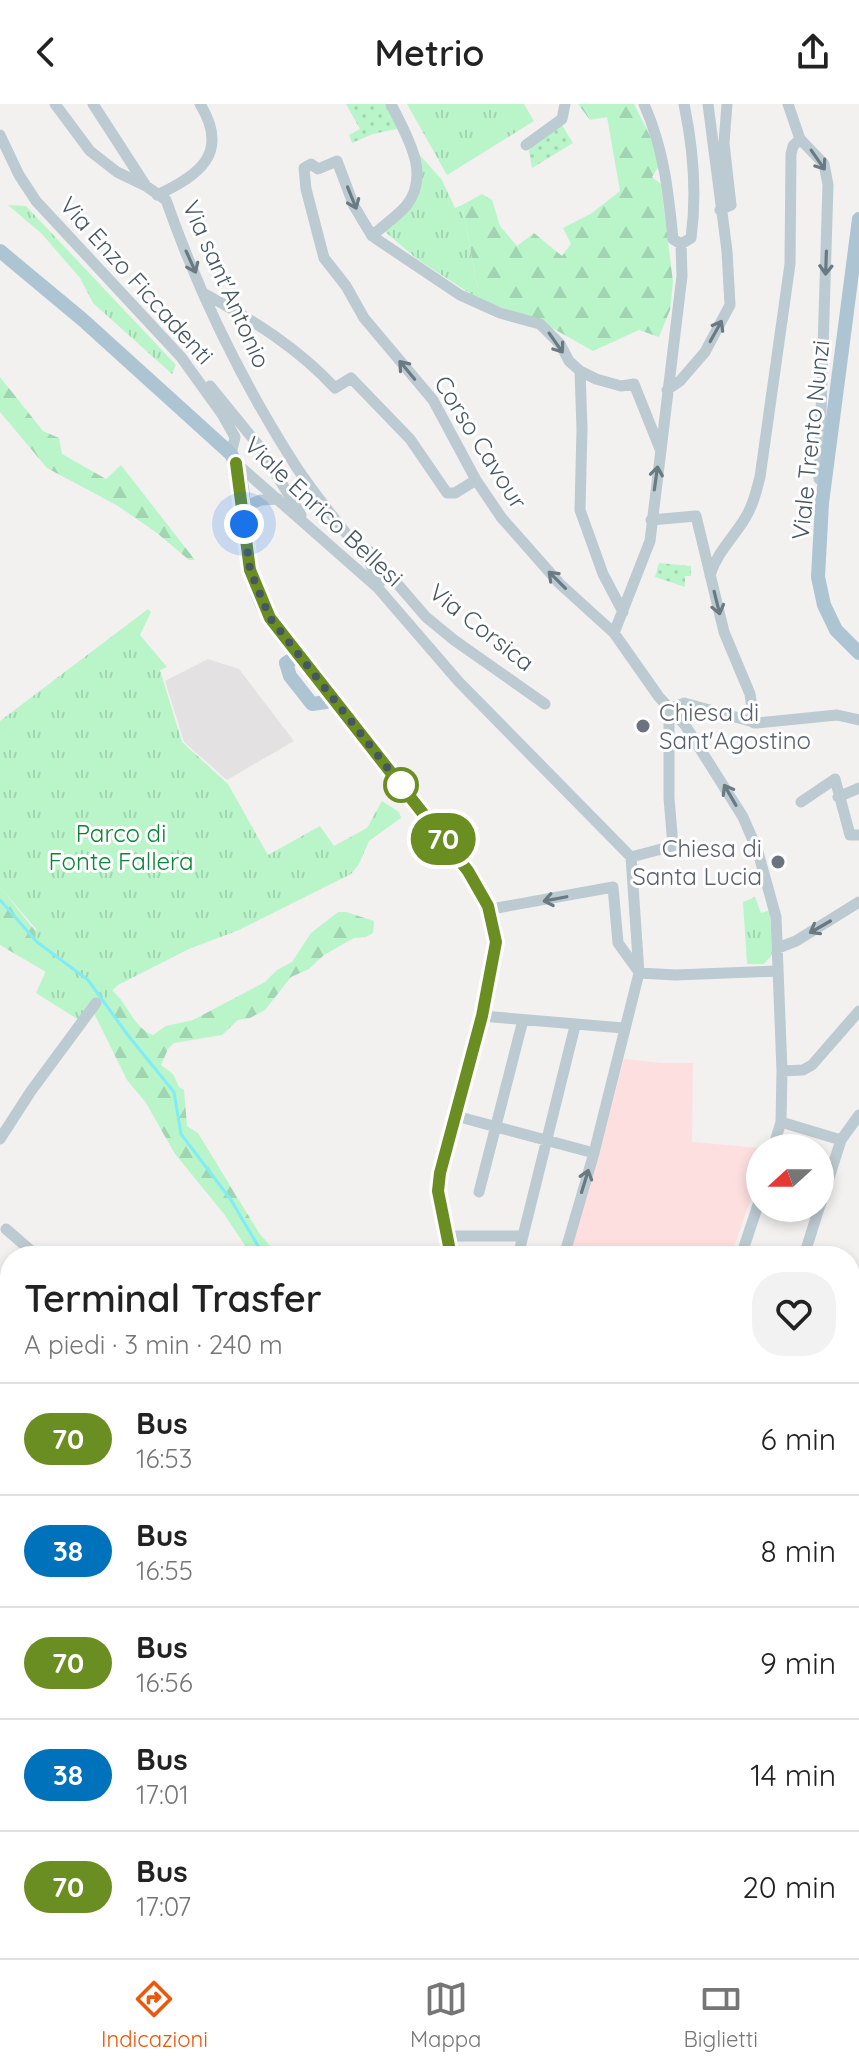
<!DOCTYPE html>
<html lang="it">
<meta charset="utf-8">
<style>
:root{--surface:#fff;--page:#f2f2f2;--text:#222;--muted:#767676;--line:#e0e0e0;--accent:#ea580c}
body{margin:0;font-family:Quicksand,sans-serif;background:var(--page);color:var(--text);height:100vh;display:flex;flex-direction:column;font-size:30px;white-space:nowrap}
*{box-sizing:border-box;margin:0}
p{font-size:26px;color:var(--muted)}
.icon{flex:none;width:44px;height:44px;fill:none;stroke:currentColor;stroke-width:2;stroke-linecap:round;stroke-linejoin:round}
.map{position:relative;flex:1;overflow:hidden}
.drawer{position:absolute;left:0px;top:1142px;width:860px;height:712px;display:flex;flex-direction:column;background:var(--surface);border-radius:32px 32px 0 0;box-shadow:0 4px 12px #0003}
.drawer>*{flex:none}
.badge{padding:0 16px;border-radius:26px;font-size:28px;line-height:52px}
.needle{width:52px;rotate:249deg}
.controls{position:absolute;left:746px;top:1030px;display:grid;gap:16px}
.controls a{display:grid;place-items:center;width:88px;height:88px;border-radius:50%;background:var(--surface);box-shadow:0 4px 12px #0003;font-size:40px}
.you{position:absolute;width:40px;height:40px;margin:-20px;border:6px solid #fff;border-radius:50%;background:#1a73e8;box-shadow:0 0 0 12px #1a73e833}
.map>.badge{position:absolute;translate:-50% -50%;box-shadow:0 0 0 4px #fff}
.round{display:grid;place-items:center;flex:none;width:84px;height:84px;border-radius:32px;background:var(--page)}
.headline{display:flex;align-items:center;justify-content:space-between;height:136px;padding:0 24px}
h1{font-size:38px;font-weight:600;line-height:60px}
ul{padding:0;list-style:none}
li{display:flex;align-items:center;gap:24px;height:112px;padding:0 24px;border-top:2px solid var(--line)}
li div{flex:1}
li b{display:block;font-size:30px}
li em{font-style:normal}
li .badge{min-width:88px;font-weight:700;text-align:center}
header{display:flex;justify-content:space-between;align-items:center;height:104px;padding:0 24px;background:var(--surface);font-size:36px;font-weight:600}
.tabs{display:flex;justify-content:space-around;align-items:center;height:112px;border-top:2px solid var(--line);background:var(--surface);font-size:22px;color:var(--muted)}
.tabs a{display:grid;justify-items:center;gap:4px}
.tabs .current{color:var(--accent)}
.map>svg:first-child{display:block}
.education{fill:#e4e1e2}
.medical{fill:#fedfe0}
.forest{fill:url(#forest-firs)}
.park{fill:url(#park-tufts)}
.garden{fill:url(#garden-dots)}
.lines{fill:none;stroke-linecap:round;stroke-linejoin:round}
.stream{stroke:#82ecf6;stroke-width:3}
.minor{stroke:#bccad1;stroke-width:11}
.major{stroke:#adc4d2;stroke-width:14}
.oneway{stroke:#697a82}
.line-casing{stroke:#fff;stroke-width:18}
.line{stroke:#6b8e23;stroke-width:12}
.walk{stroke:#465760;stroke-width:8;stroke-dasharray:0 14.4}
.worship-dot{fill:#6b7280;stroke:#fff;stroke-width:3}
.stop-dot{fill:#fff;stroke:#6b8e23;stroke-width:4}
.labels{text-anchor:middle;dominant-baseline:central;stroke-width:6;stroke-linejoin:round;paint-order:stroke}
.street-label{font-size:24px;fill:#465760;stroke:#fff}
.worship-label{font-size:24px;fill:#5b616d;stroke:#fff;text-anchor:start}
.park-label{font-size:24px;fill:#0c853a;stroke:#fff}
</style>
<header><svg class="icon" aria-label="back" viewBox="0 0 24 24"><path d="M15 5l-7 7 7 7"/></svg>Metrio<svg class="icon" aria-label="share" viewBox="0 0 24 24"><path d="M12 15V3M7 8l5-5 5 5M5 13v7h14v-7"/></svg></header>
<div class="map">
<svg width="859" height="1854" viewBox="0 0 859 1854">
<defs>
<pattern id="forest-firs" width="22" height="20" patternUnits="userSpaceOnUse" patternTransform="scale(2)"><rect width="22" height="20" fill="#baf5ca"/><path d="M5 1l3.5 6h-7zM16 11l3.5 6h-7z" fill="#a1d4b0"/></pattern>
<pattern id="park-tufts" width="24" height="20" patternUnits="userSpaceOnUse" patternTransform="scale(2)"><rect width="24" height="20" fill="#baf5ca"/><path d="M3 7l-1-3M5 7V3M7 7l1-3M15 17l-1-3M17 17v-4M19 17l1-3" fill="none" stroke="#a1d4b0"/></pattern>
<pattern id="garden-dots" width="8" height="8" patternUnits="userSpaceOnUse" patternTransform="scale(2)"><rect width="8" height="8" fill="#baf5ca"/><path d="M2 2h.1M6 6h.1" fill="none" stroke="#a1d4b0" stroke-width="1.8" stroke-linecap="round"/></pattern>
</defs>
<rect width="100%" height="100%" fill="#f3f0f0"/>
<!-- education -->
<path class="education" d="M208,555L239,565L294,637L227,676L184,638L165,577Z"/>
<!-- medical -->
<path class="medical" d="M624,955L662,959H693L692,1038L760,1044L758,1073L731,1152H568L599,1051Z"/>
<!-- forest -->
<path class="forest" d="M578,0H634L650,32L659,62L652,73L661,80L673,178L670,206L659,233L639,226L593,247L538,216L480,196L462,101L482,90L492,96L500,122L517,142L534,129L562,152L571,140L563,124L592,109L620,87L607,13L590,16Z
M0,273L43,327L59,334L62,350L106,375L121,361L195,456H189L157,429L118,402L47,364L0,308Z
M0,783C15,800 28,821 45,836C68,855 96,868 116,890C129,903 134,924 153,931L166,922L193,916L265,878L277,866L292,858L311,829L338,808H346L374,817L373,829L366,833L354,834L324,851L309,865L291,873L265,906L250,914L238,916L222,931L174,939L168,945L161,961L173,970L179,983L184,986L187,1022L198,1029L259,1129L279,1152H252L224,1110L175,1050L146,999L127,976L85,891L0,841Z"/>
<!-- park -->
<path class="park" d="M407,0H524L534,17L447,71Z
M418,49L442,76L455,104L462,101L480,196L417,155L383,126L408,101Z
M8,101L26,102L176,261L172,270L93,199L80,174L42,130Z
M148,505L151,508L140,531L167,563L160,566L182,638L228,680L268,751L320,722L334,742L367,724L382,697L399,708L401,714L369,737L359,760L351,770L239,826L189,845L118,881L82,918L36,889L46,867L33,859L36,825L0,783V617Z
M755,793L761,809L770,806L772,851L764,860H747L743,798Z
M10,1426V1513L0,1503V1431Z"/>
<!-- garden -->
<path class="garden" d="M346,0H390L401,24L373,30L352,39L349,31L360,25Z
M562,21L573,39L532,64L529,47L534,40Z
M659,459L691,462V472H685V483L655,473Z"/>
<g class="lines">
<!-- stream -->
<path class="stream" d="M0,796L37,838L88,876L127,930L174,988L181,1030L231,1096L264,1152
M126,1844L130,1854"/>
<!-- minor -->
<path class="minor" d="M55,0L90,47L117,68L146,82L166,96C199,190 243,280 297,364C319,397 344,426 368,457
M93,0L146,82
M644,0C664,46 668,85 673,135L681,140
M788,0L800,35L824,60L828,81L819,375
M0,31L19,71L36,97L181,253L222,310L235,333L231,350
M526,41L562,15L565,0
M157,91C200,71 230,49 200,0
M720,106L731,101L724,39L727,0
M372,132C383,122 396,113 406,102C432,70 406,31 391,0
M681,140L691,134C697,90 693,43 684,0
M205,190C253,216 298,244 335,284L351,274L410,335L447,389H455L476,376
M580,267L582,325L580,406L603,470L623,508
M210,282L259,342L301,411
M667,286L680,277L705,248L730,201L727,147L708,0
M660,345L634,280L621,282L596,275L580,267L569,257L560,240L540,220L500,209L460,191L372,132L354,102L337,57L318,65L311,60L304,64L306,85L324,154L346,182L364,214L433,296L476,376L501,413L560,480L614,529L659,593L685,621L743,713L758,748L776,813L782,967L803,966L812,961L859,907
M236,359L377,483L459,578L631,753
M243,403L261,396L278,395
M651,416L696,412L724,528L750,590L754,619
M362,449L369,447L426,513L454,536L545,600
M371,462L380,478L377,483
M710,471C717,449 732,435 744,416C753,402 756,388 760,373L790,160L791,50L793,42L800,35
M614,529L650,437L682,172L681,140
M838,693L859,684
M801,698L835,675L850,731H859
M631,753L673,742L669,694V605L684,599L757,619L837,611L859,616
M497,804L613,783L618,839L639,868
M778,844L796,837L859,798
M639,869L676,871L778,867
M482,912L623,924
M456,1012L594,1049
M781,1018L841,1036
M0,1035L31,987L96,899
M773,1044L781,1018L782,967
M479,1088L523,916
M820,1102L841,1036L859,1011
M6,1125L37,1152
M446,1132H522
M518,1152L575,922
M564,1152L594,1049L639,869L631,753
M741,1152L760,1095
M804,1152L819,1104
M0,1191L10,1201
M0,1308L10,1316
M0,1343L10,1356
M850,1343L851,1332
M0,1427L10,1422
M850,1591L859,1606
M850,1643L859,1622
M850,1723L859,1714
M850,1738L859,1739
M628,1844L632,1854"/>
<!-- major -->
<path class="major" d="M859,115L822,399L818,473L824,501L836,526L859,549
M0,147L83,216L231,350C245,373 244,409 245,436
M244,429C250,460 253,494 274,520C283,532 294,543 303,555
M326,584V598L312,600L290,572L286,559L296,553C314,560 337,599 348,615L468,767C481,788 498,814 496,840C495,854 490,870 488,885
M451,1152L438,1087L440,1069L490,876
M0,1240L10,1249
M396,1854L405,1844
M424,1854L431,1844"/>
</g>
<!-- one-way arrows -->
<defs><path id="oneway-shaft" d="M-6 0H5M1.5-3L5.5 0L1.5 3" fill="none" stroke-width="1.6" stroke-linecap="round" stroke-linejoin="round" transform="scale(2)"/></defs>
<g class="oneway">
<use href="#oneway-shaft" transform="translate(818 56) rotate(55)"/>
<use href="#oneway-shaft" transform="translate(352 94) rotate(68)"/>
<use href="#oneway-shaft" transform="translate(191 158) rotate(66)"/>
<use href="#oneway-shaft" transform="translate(826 159) rotate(92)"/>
<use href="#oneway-shaft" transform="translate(716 227) rotate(-61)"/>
<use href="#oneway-shaft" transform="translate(556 239) rotate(55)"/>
<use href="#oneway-shaft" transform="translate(407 266) rotate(-130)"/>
<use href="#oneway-shaft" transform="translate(656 374) rotate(-82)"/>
<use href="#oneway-shaft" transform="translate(557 476) rotate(-135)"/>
<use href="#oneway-shaft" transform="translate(717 499) rotate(76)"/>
<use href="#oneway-shaft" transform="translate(730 691) rotate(-120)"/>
<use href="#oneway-shaft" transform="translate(555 795) rotate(169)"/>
<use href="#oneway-shaft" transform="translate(820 823) rotate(150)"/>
<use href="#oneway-shaft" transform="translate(585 1077) rotate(-73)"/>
</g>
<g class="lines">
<!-- line casing -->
<g class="line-casing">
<path id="line" d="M236,359L250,466L270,514L468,767L488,802L496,838L482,912L440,1069L438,1087L451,1152"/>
</g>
<!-- line -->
<use href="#line" class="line"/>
<!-- walk -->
<path class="walk" d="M244,420L250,466L270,514L401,681"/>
</g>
<!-- markers -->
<g class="worship-dot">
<circle cx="643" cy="622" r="8"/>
<circle cx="778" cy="758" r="8"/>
</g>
<circle class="stop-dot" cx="401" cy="681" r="16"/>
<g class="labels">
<!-- street labels -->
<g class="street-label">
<text transform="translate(137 176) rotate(48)">Via Enzo Ficcadenti</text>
<text transform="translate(227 180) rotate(66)">Via sant'Antonio</text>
<text transform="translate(810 336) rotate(-84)">Viale Trento Nunzi</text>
<text transform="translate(481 338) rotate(58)">Corso Cavour</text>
<text transform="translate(324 407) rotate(43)">Viale Enrico Bellesi</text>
<text transform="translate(482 523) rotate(38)">Via Corsica</text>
</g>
<!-- worship labels -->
<g class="worship-label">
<text x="659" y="608">Chiesa di<tspan x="659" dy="28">Sant'Agostino</tspan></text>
<text x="762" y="744" text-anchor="end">Chiesa di<tspan x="762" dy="28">Santa Lucia</tspan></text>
</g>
<!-- park labels -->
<g class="park-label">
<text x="121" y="729">Parco di<tspan x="121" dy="28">Fonte Fallera</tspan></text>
</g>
</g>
</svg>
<div class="controls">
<a><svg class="needle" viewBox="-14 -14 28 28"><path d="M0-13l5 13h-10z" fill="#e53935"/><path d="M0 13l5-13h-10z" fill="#767676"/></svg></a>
</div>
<div class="you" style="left:244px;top:420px"></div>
<b class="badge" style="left:443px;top:735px;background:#6b8e23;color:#fff">70</b>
<section class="drawer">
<div class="headline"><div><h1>Terminal Trasfer</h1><p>A piedi · 3 min · 240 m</p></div><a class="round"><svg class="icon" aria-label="heart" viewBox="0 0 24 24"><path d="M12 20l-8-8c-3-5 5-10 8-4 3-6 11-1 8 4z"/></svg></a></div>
<ul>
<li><span class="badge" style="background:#6b8e23;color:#fff">70</span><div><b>Bus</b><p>16:53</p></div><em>6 min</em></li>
<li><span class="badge" style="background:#0072bc;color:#fff">38</span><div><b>Bus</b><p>16:55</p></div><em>8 min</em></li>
<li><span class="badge" style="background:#6b8e23;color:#fff">70</span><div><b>Bus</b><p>16:56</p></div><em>9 min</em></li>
<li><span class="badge" style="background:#0072bc;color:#fff">38</span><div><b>Bus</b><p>17:01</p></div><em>14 min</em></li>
<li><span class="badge" style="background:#6b8e23;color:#fff">70</span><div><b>Bus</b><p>17:07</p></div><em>20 min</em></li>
</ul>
</section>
</div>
<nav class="tabs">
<a class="current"><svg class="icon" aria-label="directions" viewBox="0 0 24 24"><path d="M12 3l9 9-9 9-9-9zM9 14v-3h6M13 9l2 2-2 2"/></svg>Indicazioni</a>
<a><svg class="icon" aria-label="map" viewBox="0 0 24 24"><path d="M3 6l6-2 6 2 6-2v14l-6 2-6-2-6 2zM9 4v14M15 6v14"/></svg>Mappa</a>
<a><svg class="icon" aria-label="tickets" viewBox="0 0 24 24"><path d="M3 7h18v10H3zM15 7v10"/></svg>Biglietti</a>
</nav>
